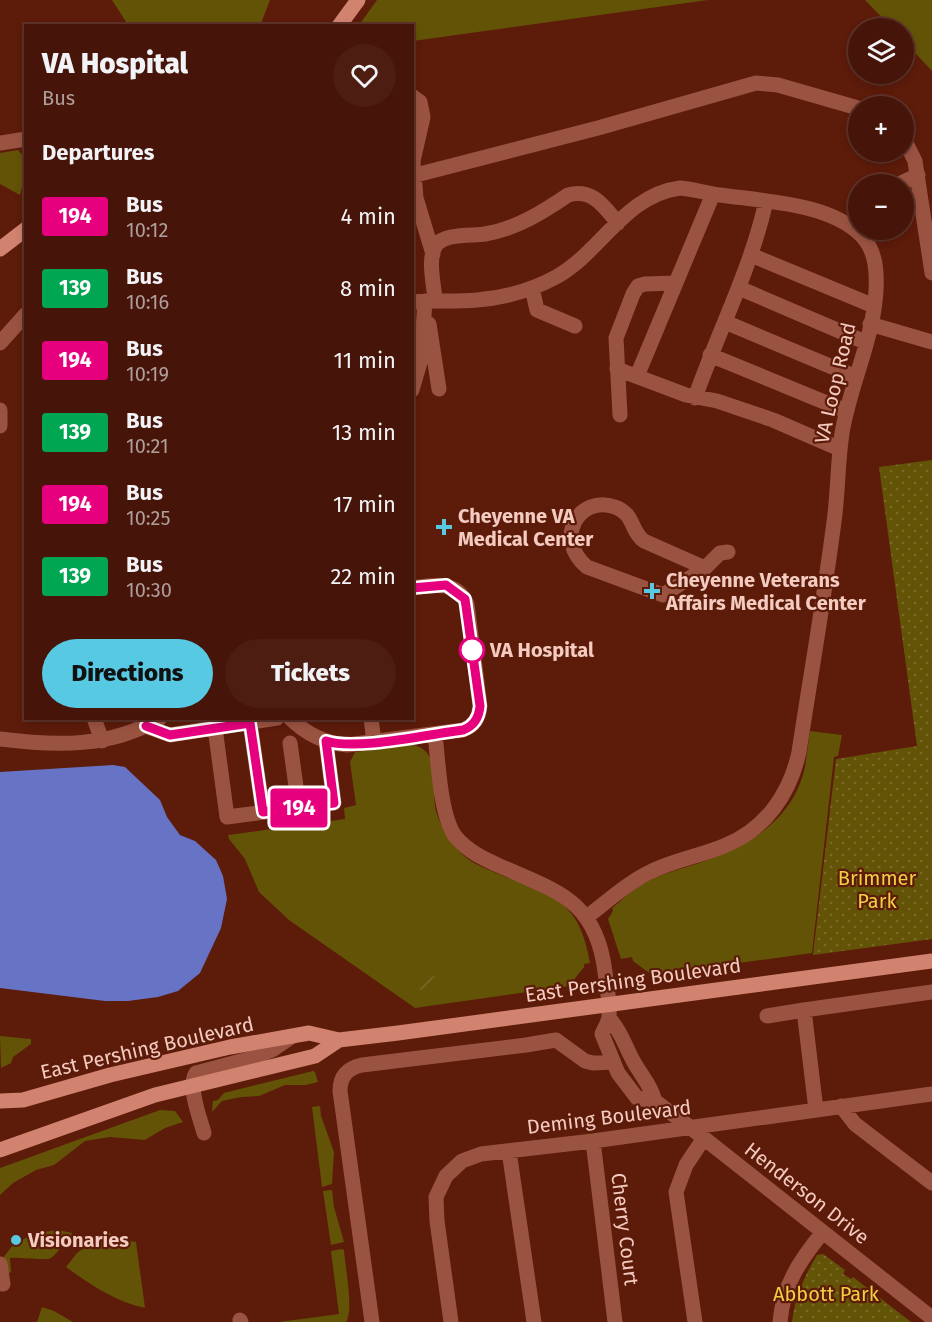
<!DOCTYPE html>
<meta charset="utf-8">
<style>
:root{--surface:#461408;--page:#4d1d12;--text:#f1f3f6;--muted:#b09e9c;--line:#5e3329;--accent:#57c9e3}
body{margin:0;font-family:"Fira Sans",sans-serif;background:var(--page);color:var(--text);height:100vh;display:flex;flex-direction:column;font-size:22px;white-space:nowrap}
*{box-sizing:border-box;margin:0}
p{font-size:20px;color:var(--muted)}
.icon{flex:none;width:33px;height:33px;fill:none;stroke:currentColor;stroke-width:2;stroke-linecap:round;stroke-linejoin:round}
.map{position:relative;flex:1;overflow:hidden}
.drawer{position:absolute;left:24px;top:24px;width:390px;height:696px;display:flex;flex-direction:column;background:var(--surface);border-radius:0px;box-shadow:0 3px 9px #0003,0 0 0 2px var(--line)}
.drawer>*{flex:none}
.badge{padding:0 12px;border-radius:4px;font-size:21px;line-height:39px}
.fabs{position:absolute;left:848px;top:18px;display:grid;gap:12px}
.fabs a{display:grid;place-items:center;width:66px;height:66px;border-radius:50%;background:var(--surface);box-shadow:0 3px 9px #0003,0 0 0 2px var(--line);font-size:30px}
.map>.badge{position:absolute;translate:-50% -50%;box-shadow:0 0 0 3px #fff}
h2{padding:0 18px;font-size:22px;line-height:54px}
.round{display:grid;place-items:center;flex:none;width:63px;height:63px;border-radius:32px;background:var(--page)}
.overview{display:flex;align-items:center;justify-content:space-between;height:102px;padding:0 18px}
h1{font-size:28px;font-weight:800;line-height:45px}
.primary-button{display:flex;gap:12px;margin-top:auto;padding:12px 18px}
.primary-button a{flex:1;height:69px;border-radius:36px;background:var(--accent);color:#111;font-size:24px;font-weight:800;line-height:69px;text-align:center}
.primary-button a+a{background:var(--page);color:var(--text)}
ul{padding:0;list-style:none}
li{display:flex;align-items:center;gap:18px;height:72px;padding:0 18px}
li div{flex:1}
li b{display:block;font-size:22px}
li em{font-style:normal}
li .badge{min-width:66px;font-weight:700;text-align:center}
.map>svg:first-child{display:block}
.grass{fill:#635307}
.park{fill:url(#park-dots)}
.garden{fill:url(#garden-furrows)}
.water{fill:#6773c4}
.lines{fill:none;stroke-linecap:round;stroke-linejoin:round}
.minor{stroke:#9b5341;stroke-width:15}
.major{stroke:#d1836f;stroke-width:15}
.line-casing{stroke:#fff;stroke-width:14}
.line{stroke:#e6007e;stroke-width:9}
.poi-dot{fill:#57c9e3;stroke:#5d1b0a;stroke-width:2}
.stop-dot{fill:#fff;stroke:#e6007e;stroke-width:3}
.labels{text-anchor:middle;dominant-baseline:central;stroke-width:4.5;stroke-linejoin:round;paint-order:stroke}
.street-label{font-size:20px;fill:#f4cbc0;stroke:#5d1b0a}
.poi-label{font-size:20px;font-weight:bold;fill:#f4cbc0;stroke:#5d1b0a;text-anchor:start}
.stop-label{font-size:20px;font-weight:bold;fill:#f4cbc0;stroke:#5d1b0a;text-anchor:start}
.park-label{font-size:20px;fill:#f0cf44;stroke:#5d1b0a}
</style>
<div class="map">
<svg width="932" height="1322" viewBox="0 0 932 1322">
<defs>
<pattern id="park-dots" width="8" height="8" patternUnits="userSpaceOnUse" patternTransform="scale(1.5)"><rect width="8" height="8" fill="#635307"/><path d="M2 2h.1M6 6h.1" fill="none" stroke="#7a6a29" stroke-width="1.8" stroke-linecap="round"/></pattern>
<pattern id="garden-furrows" width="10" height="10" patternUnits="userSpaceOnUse" patternTransform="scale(1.5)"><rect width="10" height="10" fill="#635307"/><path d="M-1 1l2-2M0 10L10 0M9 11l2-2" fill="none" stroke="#7a6a29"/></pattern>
</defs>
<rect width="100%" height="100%" fill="#5d1b0a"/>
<!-- grass -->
<path class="grass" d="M112,0H270L260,26L128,25Z
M377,0H708L413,41L412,26L359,25Z
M865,0H932V71L903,40V28H892Z
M18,150L25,158V176L20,195L0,184V153Z
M810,731L842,735L838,756L834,757L812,953L652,975L633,961L632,957L621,959L608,919L613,911L612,908C621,901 630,892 641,885C658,875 677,870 696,864C745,848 793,822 805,767C807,755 808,743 810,731Z
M407,744C444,747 430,786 436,811C441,827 448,839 459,851C468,861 481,867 494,872C549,896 579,896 590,963L584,964V967L569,986L415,1008L289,920L259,892L245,859L229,839L228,835L345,819L344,808L356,805L350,762L355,752Z
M0,1036L31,1039V1044L13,1057L11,1063L1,1068Z
M313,1071L315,1072L318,1082L306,1085H285L259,1096L241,1097L222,1101L212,1112L213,1101L218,1100L224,1093Z
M320,1106L321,1116L334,1152L332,1184L322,1187L312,1107Z
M160,1110L175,1111L183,1122L165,1128L145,1140L110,1137L85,1141L54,1165L36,1170L13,1183L0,1195V1168Z
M332,1190L334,1207L344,1242L331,1245L323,1191Z
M58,1230L72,1233L73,1236L67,1242L65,1241L61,1245L62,1246C59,1250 55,1255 51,1258C46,1261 19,1257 10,1258L11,1272L8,1274L3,1258L13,1245L33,1234L39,1240L43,1232Z
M106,1231L122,1240L136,1242L145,1308C114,1301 91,1285 66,1267L77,1253Z
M342,1249L344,1250C345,1266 354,1311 346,1322H279L339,1314L331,1251Z
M42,1307L54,1311L73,1322H37Z"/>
<!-- park -->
<path class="park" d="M932,460V939L813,955L836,759L917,746L879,467Z
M823,1254L845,1270L843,1274L851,1279L853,1277L911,1322H792C795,1297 804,1277 817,1255Z"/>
<!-- garden -->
<path class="garden" d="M435,976L437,986L419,990L418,981Z"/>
<!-- water -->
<path class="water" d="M113,765L125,767L160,800L167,817L180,835L195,841L216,860L223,876L227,899L221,928L200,973L178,991L158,997L128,1001H105L0,988V772Z"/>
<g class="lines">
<!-- minor -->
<path class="minor" d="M412,96L420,102L423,117L413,161L416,198L433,254
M903,137L915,161L932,273
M0,143L26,139
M412,176L598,128L756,83L778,85L858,108
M899,184L918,175
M751,255L874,306
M532,288L537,310L575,326
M739,288L865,342
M435,300C434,284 427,259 436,245C445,233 472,236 485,234C516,229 543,212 568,195C593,188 604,207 618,223
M412,302C434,300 455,302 477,300C503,298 532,290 556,277C601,252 625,195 680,188C693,189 706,193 720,195C762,201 830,203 862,236C876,251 877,272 876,291C873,340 850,385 842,433C838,460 838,487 835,514C825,594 811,673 799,752C790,794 765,830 724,846C700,856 674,860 650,872C630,881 605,903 587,917
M725,322L856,377
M429,324L439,389
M870,324L932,342
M0,343L26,314
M710,355L846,411
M617,369L686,395L717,401L773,420L840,449
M637,376L713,194
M412,390L421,359L425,301
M695,398C718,332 751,269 766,201
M0,410V426
M620,415L616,338L633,294L638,286L645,284L676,283
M705,568L644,541C630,531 635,514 615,507C579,494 553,539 587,567L663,595L705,568L720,553L728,552
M94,718L102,741
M290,718C306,734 324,743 347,745L463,730C474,726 479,718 480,706L467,604C456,580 434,585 412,588
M371,718L374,742
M250,723L263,812
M145,726L170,735L277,718
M215,728L227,817L334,803L326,741
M435,734C438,760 440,815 455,836C467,851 484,859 500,866C558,892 596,900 605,972C607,986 610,1003 609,1017C608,1023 604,1029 602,1034L618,1073L637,1098L655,1101L691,1128L932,1318
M0,739C55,746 111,748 160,718
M290,743L299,808
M767,1016L804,1010
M609,1018C622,1032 625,1047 635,1064C643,1078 650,1084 655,1101
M841,1106L855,1124L932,1183
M816,1110L804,1010L932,992
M204,1133C200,1118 187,1086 196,1073L256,1057L272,1050L291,1037
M593,1141L615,1322
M509,1151L534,1322
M0,1264L3,1284
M240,1320L241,1322
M372,1322L340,1091C340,1076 348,1068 362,1065L526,1045L556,1040L585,1061L593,1063L613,1062
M451,1322L437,1221L436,1197L446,1176L462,1161L481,1154L593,1141L932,1094
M695,1322L676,1192L686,1165L704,1138
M780,1322C783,1285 800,1260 823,1232"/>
<!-- major -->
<path class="major" d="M339,26L358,0
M0,249L26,229
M0,1101L23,1100L110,1075L230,1047L309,1033L339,1040L398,1033L932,961
M0,1150L155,1095L315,1056L339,1040"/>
</g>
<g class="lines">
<!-- line casing -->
<g class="line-casing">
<path id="line" d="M146,726L170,735L250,723L263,812L334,803L326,741C356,751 429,734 463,730C474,726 479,718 480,706L465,599L446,585L412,588"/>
</g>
<!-- line -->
<use href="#line" class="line"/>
</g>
<!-- markers -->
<g class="poi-dot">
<path d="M441 518h6v6h6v6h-6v6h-6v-6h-6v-6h6z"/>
<path d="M649 582h6v6h6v6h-6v6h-6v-6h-6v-6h6z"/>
<circle cx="16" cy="1240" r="6"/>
</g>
<circle class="stop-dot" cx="472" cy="650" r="12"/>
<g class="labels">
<!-- street labels -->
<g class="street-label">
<text transform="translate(835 383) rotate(-77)">VA Loop Road</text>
<text transform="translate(633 980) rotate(-8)">East Pershing Boulevard</text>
<text transform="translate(147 1048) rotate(-13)">East Pershing Boulevard</text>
<text transform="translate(609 1117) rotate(-7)">Deming Boulevard</text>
<text transform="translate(807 1193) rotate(38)">Henderson Drive</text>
<text transform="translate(625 1229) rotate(83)">Cherry Court</text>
</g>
<!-- poi labels -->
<g class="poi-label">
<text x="458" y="516">Cheyenne VA<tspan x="458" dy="23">Medical Center</tspan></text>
<text x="666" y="580">Cheyenne Veterans<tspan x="666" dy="23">Affairs Medical Center</tspan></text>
<text x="28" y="1240">Visionaries</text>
</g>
<!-- stop labels -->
<g class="stop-label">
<text x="490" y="650">VA Hospital</text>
</g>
<!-- park labels -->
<g class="park-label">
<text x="877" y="878">Brimmer<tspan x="877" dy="23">Park</tspan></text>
<text x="826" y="1294">Abbott Park</text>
</g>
</g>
</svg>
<div class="fabs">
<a><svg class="icon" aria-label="layers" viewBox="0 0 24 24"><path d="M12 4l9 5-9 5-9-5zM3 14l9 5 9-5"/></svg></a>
<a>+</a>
<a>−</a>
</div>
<b class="badge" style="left:299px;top:808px;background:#e6007e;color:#fff">194</b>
<section class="drawer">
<div class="overview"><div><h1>VA Hospital</h1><p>Bus</p></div><a class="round"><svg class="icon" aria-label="heart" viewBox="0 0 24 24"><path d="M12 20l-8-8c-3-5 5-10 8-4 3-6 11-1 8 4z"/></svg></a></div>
<h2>Departures</h2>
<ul>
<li><span class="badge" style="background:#e6007e;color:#fff">194</span><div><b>Bus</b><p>10:12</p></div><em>4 min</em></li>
<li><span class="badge" style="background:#00a651;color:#fff">139</span><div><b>Bus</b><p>10:16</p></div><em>8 min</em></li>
<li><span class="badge" style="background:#e6007e;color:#fff">194</span><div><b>Bus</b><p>10:19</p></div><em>11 min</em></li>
<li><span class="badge" style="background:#00a651;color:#fff">139</span><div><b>Bus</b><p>10:21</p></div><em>13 min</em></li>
<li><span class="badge" style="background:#e6007e;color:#fff">194</span><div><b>Bus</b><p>10:25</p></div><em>17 min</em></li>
<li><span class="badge" style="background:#00a651;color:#fff">139</span><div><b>Bus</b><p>10:30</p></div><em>22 min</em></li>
</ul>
<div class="primary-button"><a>Directions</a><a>Tickets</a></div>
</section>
</div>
